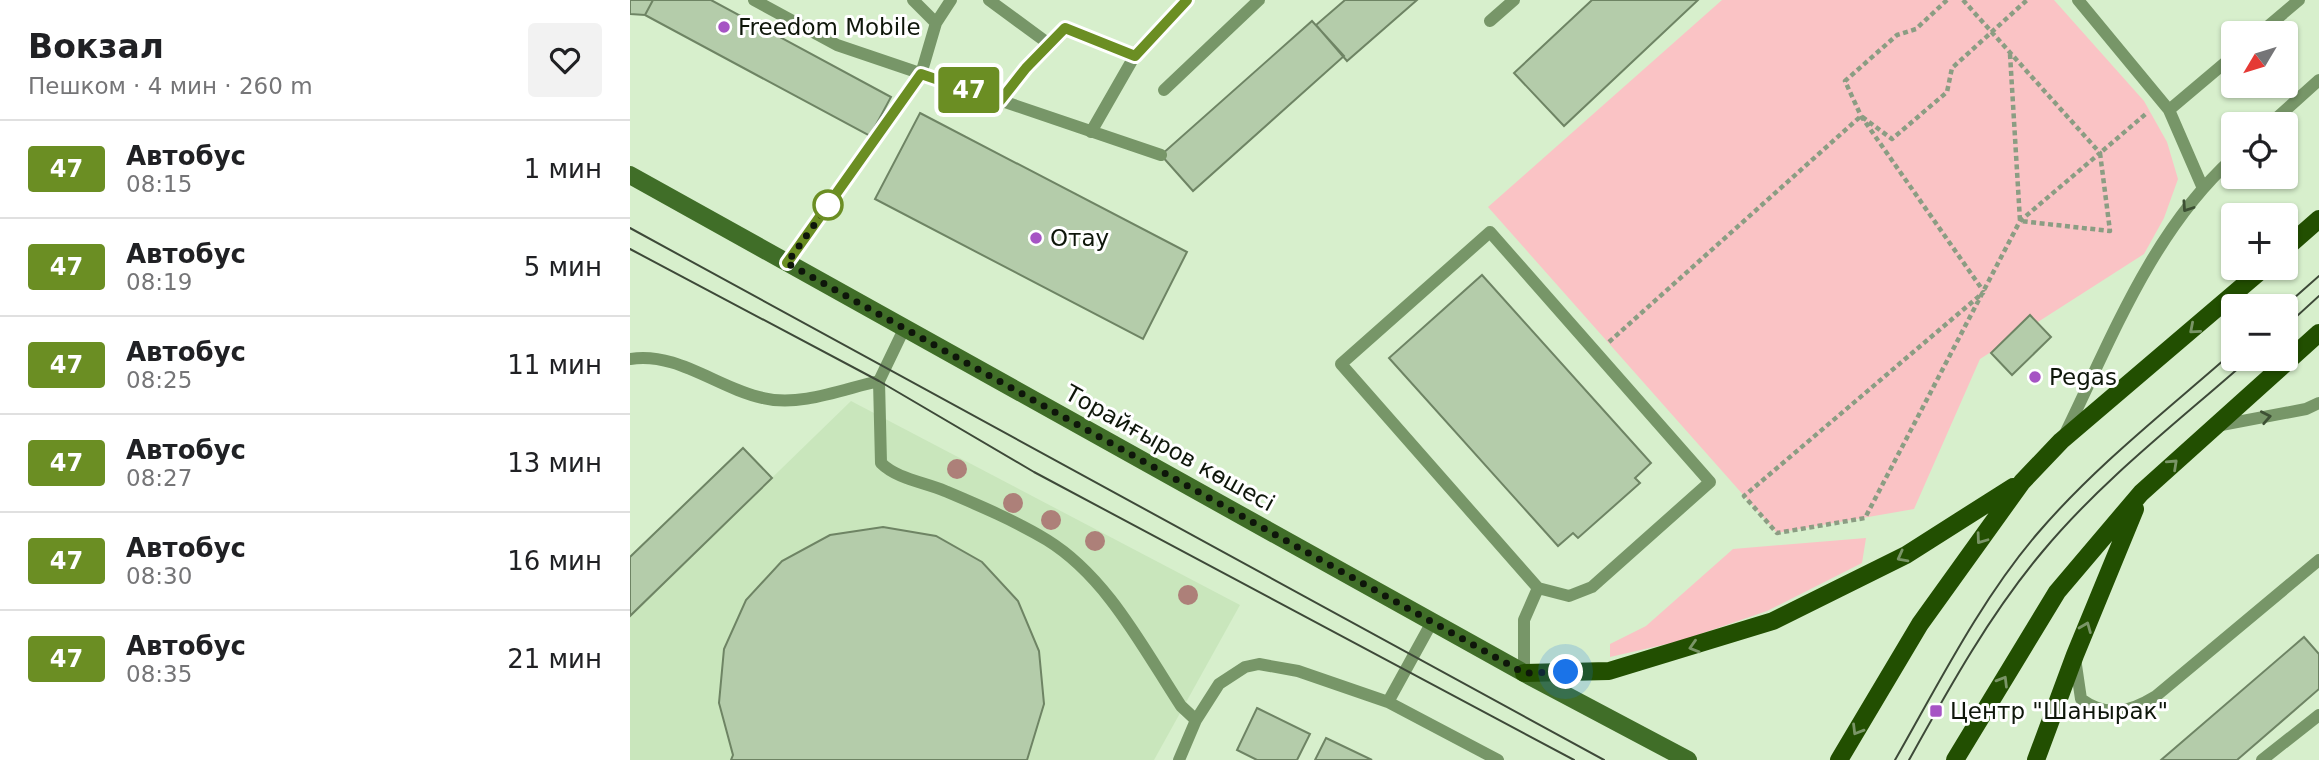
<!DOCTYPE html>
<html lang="ru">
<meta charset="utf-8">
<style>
:root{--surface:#fff;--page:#f2f2f2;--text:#202124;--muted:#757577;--line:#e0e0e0}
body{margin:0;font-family:"DejaVu Sans",sans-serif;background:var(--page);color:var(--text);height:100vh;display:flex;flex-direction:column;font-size:26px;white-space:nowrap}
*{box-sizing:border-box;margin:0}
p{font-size:23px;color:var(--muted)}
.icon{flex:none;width:38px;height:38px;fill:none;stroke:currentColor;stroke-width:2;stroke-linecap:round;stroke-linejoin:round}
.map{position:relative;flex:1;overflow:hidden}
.panel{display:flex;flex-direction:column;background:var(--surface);width:630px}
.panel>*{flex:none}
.badge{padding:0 14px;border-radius:5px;font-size:24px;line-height:46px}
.needle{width:46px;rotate:232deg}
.fabs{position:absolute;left:1591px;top:21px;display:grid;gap:14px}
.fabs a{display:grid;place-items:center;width:77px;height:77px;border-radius:7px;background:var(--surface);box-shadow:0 2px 5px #0004;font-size:35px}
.you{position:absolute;width:35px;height:35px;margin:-18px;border:5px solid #fff;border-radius:50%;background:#1a73e8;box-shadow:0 0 0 10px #1a73e833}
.map>.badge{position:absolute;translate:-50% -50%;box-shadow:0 0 0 4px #fff}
.round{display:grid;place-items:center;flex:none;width:74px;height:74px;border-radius:7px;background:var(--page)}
.headline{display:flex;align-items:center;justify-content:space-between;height:119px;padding:0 28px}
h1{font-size:33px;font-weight:700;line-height:52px}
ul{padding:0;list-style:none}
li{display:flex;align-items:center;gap:21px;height:98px;padding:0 28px;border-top:2px solid var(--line)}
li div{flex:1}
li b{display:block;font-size:26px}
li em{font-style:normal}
li .badge{min-width:77px;font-weight:700;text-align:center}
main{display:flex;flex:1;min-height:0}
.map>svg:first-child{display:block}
.built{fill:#c9e6bc}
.green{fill:#fac3c5}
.building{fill:#b4ccaa;stroke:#6e8464;stroke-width:2}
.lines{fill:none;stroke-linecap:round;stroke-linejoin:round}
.path{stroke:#8b9d83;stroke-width:4.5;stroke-dasharray:5 3.5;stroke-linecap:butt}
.lane{stroke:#779668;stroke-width:12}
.secondary{stroke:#406e28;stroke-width:18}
.primary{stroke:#224f01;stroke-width:18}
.tram{stroke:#3d4938;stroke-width:2}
.tree{fill:#ad8079}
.oneway{stroke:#3d5034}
.oneway2{stroke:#7a9567}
.line-casing{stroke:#fff;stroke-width:16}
.line{stroke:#6b8e23;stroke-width:10}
.walk{stroke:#0e160a;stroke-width:7;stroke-dasharray:0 12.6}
.poi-dot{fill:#a654c4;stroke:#fff;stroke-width:2.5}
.stop-dot{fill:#fff;stroke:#6b8e23;stroke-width:3.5}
.labels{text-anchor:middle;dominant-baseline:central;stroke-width:6;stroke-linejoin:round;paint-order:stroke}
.poi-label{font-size:23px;fill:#0e160a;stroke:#fff;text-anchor:start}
.street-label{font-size:23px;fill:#0e160a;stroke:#fff}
</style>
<main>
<section class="panel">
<div class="headline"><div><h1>Вокзал</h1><p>Пешком · 4 мин · 260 m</p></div><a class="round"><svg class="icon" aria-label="heart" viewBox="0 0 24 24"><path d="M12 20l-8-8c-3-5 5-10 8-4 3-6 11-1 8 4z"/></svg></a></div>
<ul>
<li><span class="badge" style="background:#6b8e23;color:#fff">47</span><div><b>Автобус</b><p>08:15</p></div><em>1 мин</em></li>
<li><span class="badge" style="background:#6b8e23;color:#fff">47</span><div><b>Автобус</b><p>08:19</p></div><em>5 мин</em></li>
<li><span class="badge" style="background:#6b8e23;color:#fff">47</span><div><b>Автобус</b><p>08:25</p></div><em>11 мин</em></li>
<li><span class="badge" style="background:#6b8e23;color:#fff">47</span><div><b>Автобус</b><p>08:27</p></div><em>13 мин</em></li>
<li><span class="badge" style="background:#6b8e23;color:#fff">47</span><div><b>Автобус</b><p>08:30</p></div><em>16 мин</em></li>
<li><span class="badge" style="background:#6b8e23;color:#fff">47</span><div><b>Автобус</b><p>08:35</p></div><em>21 мин</em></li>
</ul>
</section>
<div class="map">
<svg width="1689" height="760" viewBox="0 0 1689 760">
<rect width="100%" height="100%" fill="#d7efcc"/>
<!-- built -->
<path class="built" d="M221,401L610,605L524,760H0V616Z"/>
<!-- green -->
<path class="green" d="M1092,0H1424L1514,101L1537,142L1548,179L1534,218L1514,254L1350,359L1284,509L1147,533L858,207Z
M1236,538L1232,563L1137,611L1050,641L980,657V644L1016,626L1103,549Z"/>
<!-- building -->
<path class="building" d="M0,0H23L15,15L0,14Z
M23,0H81L261,97L240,136L15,15Z
M715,0H787L717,61L686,25Z
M962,0H1068L934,126L884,73Z
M682,21L714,56L563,191L531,155Z
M290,113L557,252L513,339L245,199Z
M852,275L1021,463L1005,478L1010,483L948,538L943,533L928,546L759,358Z
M1400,315L1421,337L1382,375L1361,353Z
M113,448L142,478L0,616V557Z
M253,527L306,536L352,562L388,601L409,651L414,704L397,760H101L103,755L89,703L94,649L116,600L152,561L200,535Z
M1674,637L1689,654V689L1607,760H1531Z
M627,708L680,734L667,760H627L607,750Z
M696,738L742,760H685Z"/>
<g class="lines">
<!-- path -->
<path class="path" d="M1317,0L1286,29L1267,35L1215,81L1231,116L1354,292
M1333,0L1470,153L1390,221L1235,518L1147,533L1114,496L1354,292
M1380,54L1390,221L1480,231L1470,153L1518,112
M979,342L1231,116L1262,139L1317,92L1322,68L1397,0"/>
<!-- lane -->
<path class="lane" d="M124,0L207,45L531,155
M283,0L306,23
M359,0L419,44
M1448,0L1539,110L1572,186
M860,21L884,0
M1630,33L1669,0
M534,90L629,0
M370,101L396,68L435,28L504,56
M1539,110L1603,56
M1640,124L1689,80
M461,132L508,50L557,0
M157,263L291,74L306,23L321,0
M0,359C47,351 89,389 133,398C170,407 213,389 249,381L274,329
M249,381L251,463C267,479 294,482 315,491C348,505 386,521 417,540C477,577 513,648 551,706L566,720
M1586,426L1676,409L1689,403
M1434,436C1481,340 1522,231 1603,158
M1445,658L1451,699C1477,718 1500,712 1526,696L1689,560
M894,673V620L908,588L939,596L962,587L1080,482L860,232L711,364L908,588
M758,702L802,622
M549,760L566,720L589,684L615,667L629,664L668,671L758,702L868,760
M1632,760L1689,715"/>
<!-- secondary -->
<path class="secondary" d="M0,175L894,673L1058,760"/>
<!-- primary -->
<path class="primary" d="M1656,248L1689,219
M894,673L979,671L1143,621L1276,555L1383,487
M1209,760L1290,624L1392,482L1431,441L1634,268
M1325,760L1427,592L1511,493L1689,333
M1406,760L1445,655L1505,509"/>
<!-- tram -->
<path class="tram" d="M0,228L974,760
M0,249L249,381L404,472L944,760
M1655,306L1689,276
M1656,326L1689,296
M1265,760C1309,683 1350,601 1407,534C1465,466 1536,411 1603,352
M1279,760C1319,688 1360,614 1413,551C1473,479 1550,420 1619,359"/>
</g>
<!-- trees -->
<g class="tree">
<circle cx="327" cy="469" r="10"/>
<circle cx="383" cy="503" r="10"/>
<circle cx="421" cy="520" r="10"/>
<circle cx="465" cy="541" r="10"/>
<circle cx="558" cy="595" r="10"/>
</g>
<!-- one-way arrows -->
<defs><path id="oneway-chevron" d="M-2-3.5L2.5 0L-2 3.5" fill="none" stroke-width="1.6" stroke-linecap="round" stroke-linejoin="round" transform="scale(1.75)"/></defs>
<g class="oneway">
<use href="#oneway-chevron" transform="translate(1557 207) rotate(124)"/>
<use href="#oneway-chevron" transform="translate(1636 417) rotate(-11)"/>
</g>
<g class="oneway2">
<use href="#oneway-chevron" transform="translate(1564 329) rotate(139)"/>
<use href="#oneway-chevron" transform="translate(1543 464) rotate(-43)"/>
<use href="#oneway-chevron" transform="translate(1351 539) rotate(126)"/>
<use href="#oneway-chevron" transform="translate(1272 557) rotate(152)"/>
<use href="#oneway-chevron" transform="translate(1456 627) rotate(-68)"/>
<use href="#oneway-chevron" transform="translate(1064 647) rotate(163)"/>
<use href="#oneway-chevron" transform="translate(1373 681) rotate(-59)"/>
<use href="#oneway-chevron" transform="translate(1227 730) rotate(121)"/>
</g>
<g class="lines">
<!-- line casing -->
<g class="line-casing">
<path id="line" d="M157,263L291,74L370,101L396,68L435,28L505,56L557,0"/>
</g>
<!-- line -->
<use href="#line" class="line"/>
<!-- walk -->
<path class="walk" d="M198,205L202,200L157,263L894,673L936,672"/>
</g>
<!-- markers -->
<g class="poi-dot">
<circle cx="94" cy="27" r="7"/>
<circle cx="406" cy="238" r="7"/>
<circle cx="1405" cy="377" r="7"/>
<rect x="1299" y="704" width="14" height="14" rx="3.5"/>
</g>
<circle class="stop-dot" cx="198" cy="205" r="14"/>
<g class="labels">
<!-- poi labels -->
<g class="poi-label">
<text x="108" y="27">Freedom Mobile</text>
<text x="420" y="238">Отау</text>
<text x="1419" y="377">Pegas</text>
<text x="1320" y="711">Центр "Шанырак"</text>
</g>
<!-- street labels -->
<g class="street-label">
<text transform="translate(540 448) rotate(29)">Торайғыров көшесі</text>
</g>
</g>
</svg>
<div class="fabs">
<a><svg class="needle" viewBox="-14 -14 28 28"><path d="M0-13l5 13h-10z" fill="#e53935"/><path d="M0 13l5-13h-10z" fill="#757577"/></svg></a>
<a><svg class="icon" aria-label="locate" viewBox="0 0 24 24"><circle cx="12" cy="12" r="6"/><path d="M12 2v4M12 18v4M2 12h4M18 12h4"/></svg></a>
<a>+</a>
<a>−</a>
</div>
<div class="you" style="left:936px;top:672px"></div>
<b class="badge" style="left:339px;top:90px;background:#6b8e23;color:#fff">47</b>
</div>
</main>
